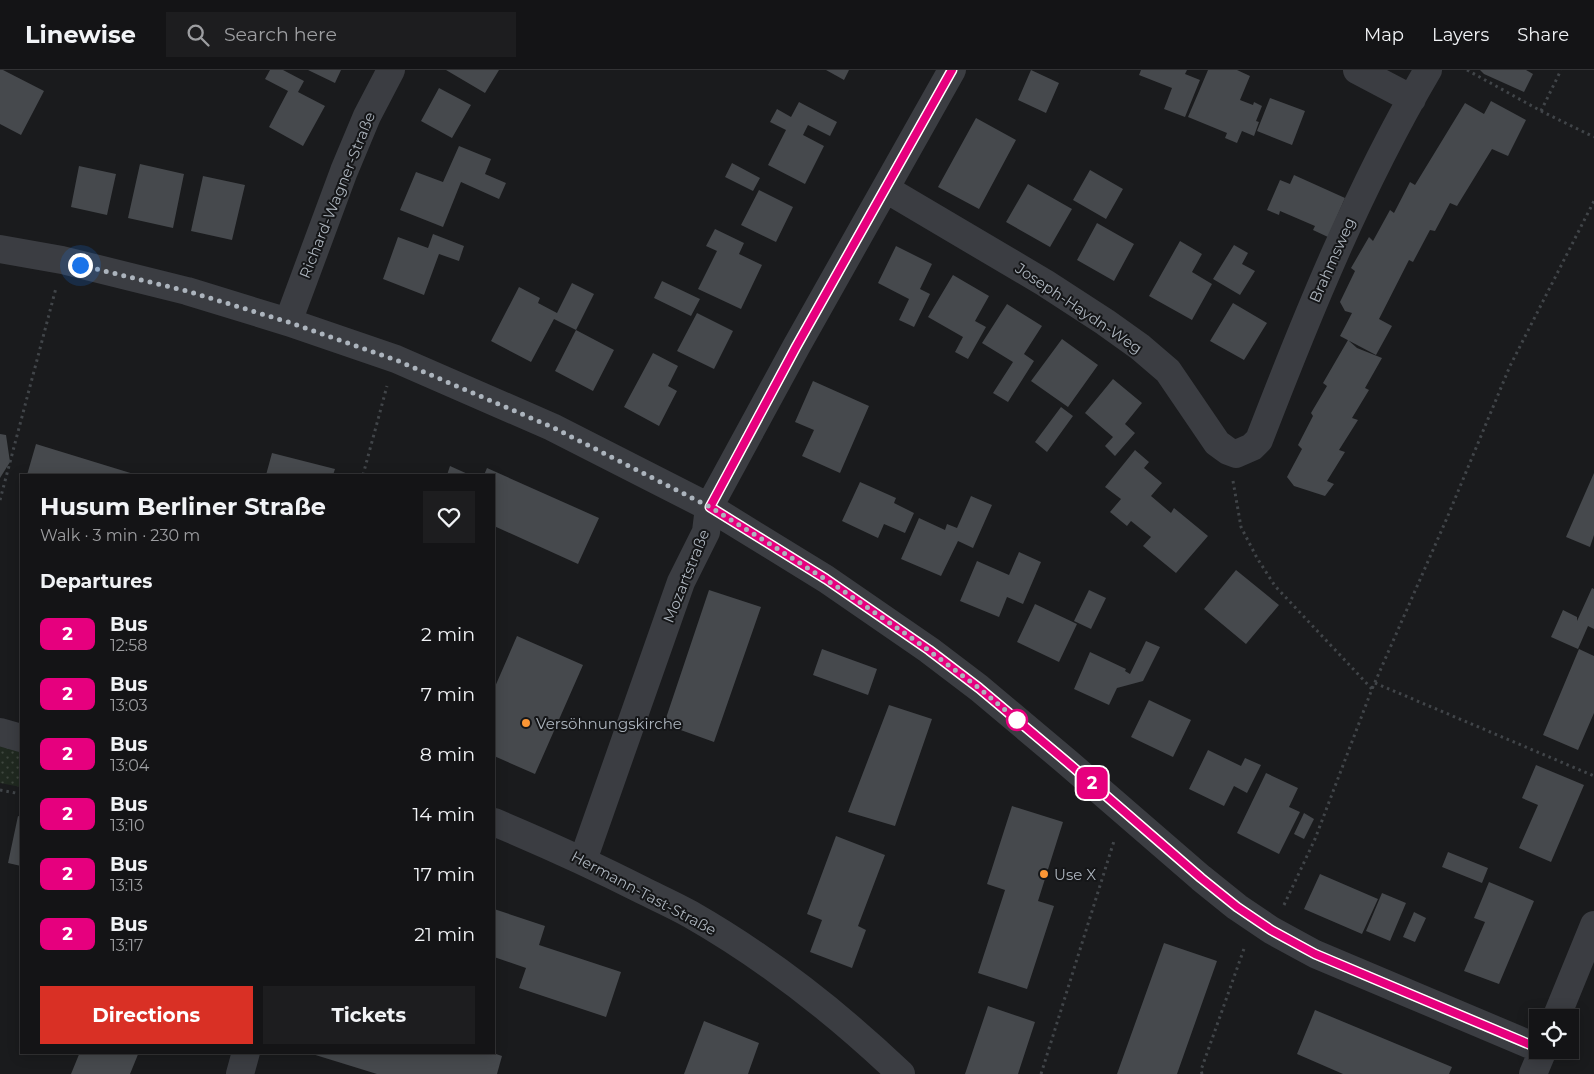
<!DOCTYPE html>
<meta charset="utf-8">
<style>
:root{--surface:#141416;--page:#1d1d1f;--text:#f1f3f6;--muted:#9d9ea1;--line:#333335;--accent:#d93025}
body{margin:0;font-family:Montserrat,sans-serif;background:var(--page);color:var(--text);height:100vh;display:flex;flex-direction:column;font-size:19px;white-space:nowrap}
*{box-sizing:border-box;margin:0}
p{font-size:16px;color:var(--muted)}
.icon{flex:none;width:28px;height:28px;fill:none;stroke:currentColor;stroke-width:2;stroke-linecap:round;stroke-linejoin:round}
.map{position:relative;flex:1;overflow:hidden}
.drawer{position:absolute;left:20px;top:404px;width:475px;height:580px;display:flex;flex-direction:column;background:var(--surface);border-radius:0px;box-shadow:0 2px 12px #0003,0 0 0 1px var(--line)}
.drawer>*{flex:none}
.badge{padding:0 10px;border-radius:8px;font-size:18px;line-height:32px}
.buttons{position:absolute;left:1529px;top:939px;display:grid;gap:10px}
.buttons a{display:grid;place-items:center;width:50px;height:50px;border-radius:0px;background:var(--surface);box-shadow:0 2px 12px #0003,0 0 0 1px var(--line);font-size:25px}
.you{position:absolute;width:25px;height:25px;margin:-12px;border:4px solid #fff;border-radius:50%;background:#1a73e8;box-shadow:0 0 0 8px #1a73e833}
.map>.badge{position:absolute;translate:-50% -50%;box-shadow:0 0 0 2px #fff}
h2{padding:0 20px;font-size:19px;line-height:45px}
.round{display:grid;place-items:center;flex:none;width:52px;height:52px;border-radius:0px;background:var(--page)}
.summary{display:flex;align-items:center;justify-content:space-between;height:85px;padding:0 20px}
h1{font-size:24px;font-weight:700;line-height:38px}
.primary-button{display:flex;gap:10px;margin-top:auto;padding:10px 20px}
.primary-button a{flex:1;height:58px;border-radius:0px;background:var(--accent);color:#fff;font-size:20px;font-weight:700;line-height:58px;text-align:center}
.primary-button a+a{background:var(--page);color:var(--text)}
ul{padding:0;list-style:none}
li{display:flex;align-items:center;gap:15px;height:60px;padding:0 20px}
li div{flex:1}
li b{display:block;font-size:19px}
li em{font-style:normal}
li .badge{min-width:55px;font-weight:700;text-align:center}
header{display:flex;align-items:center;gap:30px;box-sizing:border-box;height:70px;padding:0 25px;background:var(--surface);border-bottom:1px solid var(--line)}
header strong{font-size:24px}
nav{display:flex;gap:28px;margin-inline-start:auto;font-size:18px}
.search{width:350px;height:45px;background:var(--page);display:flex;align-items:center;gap:12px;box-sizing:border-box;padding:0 18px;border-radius:0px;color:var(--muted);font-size:19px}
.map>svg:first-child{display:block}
.grass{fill:url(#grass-dots)}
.building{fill:#46494d}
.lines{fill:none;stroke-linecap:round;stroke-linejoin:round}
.path{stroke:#414549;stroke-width:3;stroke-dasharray:2.5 4;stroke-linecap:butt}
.minor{stroke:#3b3d42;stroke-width:28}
.line-casing{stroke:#fff;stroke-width:11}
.line{stroke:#e6007e;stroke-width:8}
.walk{stroke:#acb4bd;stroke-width:5;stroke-dasharray:0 9}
.stop-dot{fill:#fff;stroke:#e6007e;stroke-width:2.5}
.poi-dot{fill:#fb9635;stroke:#151618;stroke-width:2}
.labels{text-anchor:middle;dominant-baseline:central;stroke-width:4;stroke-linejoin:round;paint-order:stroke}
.street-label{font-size:15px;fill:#acb4bd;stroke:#151618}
.poi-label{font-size:15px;fill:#acb4bd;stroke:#151618;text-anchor:start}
</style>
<header>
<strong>Linewise</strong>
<div class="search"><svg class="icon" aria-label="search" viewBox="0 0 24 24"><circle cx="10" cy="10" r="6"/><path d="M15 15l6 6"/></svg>Search here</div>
<nav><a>Map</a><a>Layers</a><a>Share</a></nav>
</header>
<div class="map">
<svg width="1594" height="1004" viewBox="0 0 1594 1004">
<defs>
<pattern id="grass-dots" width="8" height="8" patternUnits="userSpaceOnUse" patternTransform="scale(1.25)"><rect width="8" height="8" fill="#202920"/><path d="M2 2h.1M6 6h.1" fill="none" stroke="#3e463e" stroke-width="1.8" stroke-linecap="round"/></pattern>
</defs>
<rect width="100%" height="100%" fill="#1a1b1d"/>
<!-- grass -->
<path class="grass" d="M0,673L21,677V717L0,713Z"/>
<!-- building -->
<path class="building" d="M0,0H3L44,21L21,65L0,54Z
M270,0H283L304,11L298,22L325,36L303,76L269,57L288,21L265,9Z
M308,0H341L335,13Z
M446,0H499L485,23Z
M826,0H849L844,10Z
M1031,0L1059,13L1046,43L1018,30Z
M1141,0H1187L1185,4L1200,10L1185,47L1164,39L1172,18L1139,5Z
M1208,0H1237L1250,6L1240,30L1253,35L1254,32L1262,36L1256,51L1259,52L1254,66L1242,61L1237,73L1225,68L1227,63L1188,47Z
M1480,0H1526L1533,4L1524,22L1484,4Z
M439,18L471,35L452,68L421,51Z
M1270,28L1305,41L1292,75L1257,61Z
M1491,31L1526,50L1508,86L1492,79L1457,136L1450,133L1435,161L1430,160L1413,192L1409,190L1379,249L1392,256L1376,285L1340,266L1352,243L1345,241L1340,232L1355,201L1351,198L1369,167L1373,171L1390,140L1394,143L1410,112L1415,115L1465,33L1484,44Z
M799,32L837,52L830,66L808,55L803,65L824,76L805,114L768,95L786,60L770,52L777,39L791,47Z
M976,48L1016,70L979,139L938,117Z
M459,76L491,89L485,104L506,113L499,129L461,112L443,157L400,140L416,102L443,112Z
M732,93L760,108L753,121L725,107Z
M140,94L184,104L173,158L128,148Z
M79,96L116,104L107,145L71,137Z
M1090,100L1123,119L1106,149L1073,130Z
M1294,105L1345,128L1328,167L1313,160L1315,156L1280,141L1279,145L1267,140L1280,110L1290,114Z
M203,106L245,115L232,170L191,161Z
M1028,114L1072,139L1050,177L1006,152Z
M759,120L793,137L776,172L741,155Z
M1097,153L1134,174L1114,211L1077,190Z
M715,159L744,173L739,184L762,195L741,239L698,219L717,181L706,176Z
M433,164L464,176L459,191L439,184L424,225L383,209L398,167L428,178Z
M1180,171L1202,184L1192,202L1212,214L1192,250L1149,226Z
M1234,175L1248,183L1242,194L1255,201L1240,225L1213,209Z
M896,176L932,194L920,219L930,224L914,257L899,250L909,229L878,213Z
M953,205L989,226L975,251L986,257L968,289L955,282L963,267L928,247Z
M662,211L700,229L691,246L654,228Z
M572,213L594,224L576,260L614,280L593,321L555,301L576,260L554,249L531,292L491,271L519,217L540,228L538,233L557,243Z
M1233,233L1267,253L1244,290L1210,271Z
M1007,234L1042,256L1024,284L1034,291L1008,332L993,323L1013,292L982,273Z
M697,243L733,261L714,299L677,281Z
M1062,269L1098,295L1068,337L1031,311Z
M1348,270L1357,278L1382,288L1365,318L1369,320L1352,348L1358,350L1339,380L1345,382L1327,411L1334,414L1325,426L1294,416L1287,407L1302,379L1298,375L1313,346L1311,343L1327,316L1323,313Z
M653,283L678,296L668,316L677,321L659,356L624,337Z
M1113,309L1142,333L1125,354L1135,363L1115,386L1105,376L1113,367L1085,343Z
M813,311L869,336L840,403L802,386L814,360L795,352Z
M1061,337L1073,346L1047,382L1035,372Z
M0,364L6,365L10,392L0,408Z
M36,374L137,405H27Z
M1135,380L1149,392L1144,398L1162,413L1151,426L1171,443L1174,438L1208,466L1176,503L1143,476L1151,467L1131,451L1127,456L1110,442L1121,429L1105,417Z
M272,383L335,399L333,405H266Z
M450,396L470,405H447Z
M487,398L599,448L578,494L494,456V405H484Z
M1594,403V465L1590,477L1566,467Z
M860,412L896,428L894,433L914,443L905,463L884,454L878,468L842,451Z
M971,426L992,435L973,478L958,471L941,506L901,489L919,448L945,460L947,454L957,458Z
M1019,482L1041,492L1023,534L1007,527L999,547L960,531L977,491L1009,505Z
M1236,500L1279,535L1246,574L1204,539Z
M1592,518L1594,519V559L1588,556L1578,579L1551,567L1563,540L1577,547V551Z
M709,520L761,537L714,672L664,654Z
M1089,520L1106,528L1091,559L1074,551Z
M1035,534L1077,554L1059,592L1017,572Z
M517,566L583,595L535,704L494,686V619Z
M1146,571L1160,577L1143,611L1117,618L1109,635L1074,619L1090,582L1126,599L1125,601L1130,604Z
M822,579L877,599L868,625L813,605Z
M1579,579L1594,586V643L1578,680L1543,665Z
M1149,630L1191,650L1173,687L1131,667Z
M889,635L932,649L895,756L848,742Z
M1208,680L1241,696L1245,688L1261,695L1247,723L1234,716L1224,736L1189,719Z
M1536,695L1584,715L1551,792L1519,778L1538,735L1522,728Z
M1266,703L1298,718L1289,737L1300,742L1279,784L1237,763Z
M1012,736L1063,752L1038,831L1054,836L1027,919L978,903L1005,820L987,814Z
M1304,743L1314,749L1304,769L1294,764Z
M18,746L21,747V796L8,793Z
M836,766L885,785L858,856L866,860L852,898L810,882L822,850L807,844Z
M1448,782L1488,798L1482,813L1442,797Z
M1320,804L1378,829L1362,864L1304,839Z
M1489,812L1534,831L1499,914L1464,901L1485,852L1474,848Z
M1382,823L1406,833L1390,871L1366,861Z
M494,839L545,856L539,875L621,902L606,947L519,918L526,898L494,887Z
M1414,842L1426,848L1415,872L1403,867Z
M1164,873L1217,891L1177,1004H1117Z
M988,936L1035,952L1018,1004H965Z
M1315,940L1452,997L1449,1004H1343L1297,984Z
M704,951L759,973L748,1004H684Z
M80,982H139L130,1004H71Z
M490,982L502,986L497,1004H377L309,983Z"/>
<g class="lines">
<!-- path -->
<path class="path" d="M1467,0L1541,41L1594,67
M1541,41L1561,0
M363,405L387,316
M1233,411L1241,457L1257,488L1275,516L1372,619
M0,430L56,218
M1375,613L1594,706
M0,720L21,724
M1284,835L1315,769L1372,619L1447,448L1510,296L1594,131
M1041,1004L1114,771
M1202,1004L1201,1000L1245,876"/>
<!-- minor -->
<path class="minor" d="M1357,0L1412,29
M886,119L1045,213L1105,252L1140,277L1168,301L1217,373L1228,381L1236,384L1252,377L1259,370C1308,243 1359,117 1428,0
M0,179L62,190L187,221L288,252L396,289L552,357L709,437L826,509L929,580L979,618L1067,692L1201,808L1237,837L1271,860L1315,884L1538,978
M288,252L344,101L367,46L391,0
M0,662L21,668
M494,752C544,773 593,795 642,820C658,828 674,835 690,844C767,888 837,943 901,1004
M583,790L681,512L706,462L709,437L796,277L952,0
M1556,948L1594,855
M240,1004L246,982
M1533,1004L1543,980"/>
</g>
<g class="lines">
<!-- line casing -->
<g class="line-casing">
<path id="line" d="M952,0L796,277L710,437L826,509L929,580L979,618L1067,692L1201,808L1237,837L1271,860L1315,884L1538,978"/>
</g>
<!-- line -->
<use href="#line" class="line"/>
<!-- walk -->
<path class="walk" d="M80,195L187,221L288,252L396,290L552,357L710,437L773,476L839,518L916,571L979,618L1017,650"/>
</g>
<!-- markers -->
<circle class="stop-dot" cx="1017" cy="650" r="10"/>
<g class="poi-dot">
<circle cx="526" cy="653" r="5"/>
<circle cx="1044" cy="804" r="5"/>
</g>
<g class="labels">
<!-- street labels -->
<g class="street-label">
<text transform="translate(337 125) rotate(-68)">Richard-Wagner-Straße</text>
<text transform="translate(1332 190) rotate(-66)">Brahmsweg</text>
<text transform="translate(1079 238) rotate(34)">Joseph-Haydn-Weg</text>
<text transform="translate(686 506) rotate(-68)">Mozartstraße</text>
<text transform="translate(644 823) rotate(28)">Hermann-Tast-Straße</text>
</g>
<!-- poi labels -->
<g class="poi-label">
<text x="536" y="653">Versöhnungskirche</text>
<text x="1054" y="804">Use X</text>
</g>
</g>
</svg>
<div class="buttons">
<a><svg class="icon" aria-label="locate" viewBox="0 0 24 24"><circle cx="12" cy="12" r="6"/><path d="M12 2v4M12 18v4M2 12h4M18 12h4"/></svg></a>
</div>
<div class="you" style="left:80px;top:195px"></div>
<b class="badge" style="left:1092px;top:713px;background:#e6007e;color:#fff">2</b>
<section class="drawer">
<div class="summary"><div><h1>Husum Berliner Straße</h1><p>Walk · 3 min · 230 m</p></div><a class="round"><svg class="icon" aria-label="heart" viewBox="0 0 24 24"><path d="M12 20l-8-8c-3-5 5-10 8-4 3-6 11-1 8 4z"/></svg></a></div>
<h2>Departures</h2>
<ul>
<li><span class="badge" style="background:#e6007e;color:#fff">2</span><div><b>Bus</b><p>12:58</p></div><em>2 min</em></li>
<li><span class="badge" style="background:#e6007e;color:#fff">2</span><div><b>Bus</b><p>13:03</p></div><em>7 min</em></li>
<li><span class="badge" style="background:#e6007e;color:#fff">2</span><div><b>Bus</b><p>13:04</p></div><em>8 min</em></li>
<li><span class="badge" style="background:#e6007e;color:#fff">2</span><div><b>Bus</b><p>13:10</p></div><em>14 min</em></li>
<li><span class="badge" style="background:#e6007e;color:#fff">2</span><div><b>Bus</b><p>13:13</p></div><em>17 min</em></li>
<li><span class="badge" style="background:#e6007e;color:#fff">2</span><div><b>Bus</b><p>13:17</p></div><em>21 min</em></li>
</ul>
<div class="primary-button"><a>Directions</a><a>Tickets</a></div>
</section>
</div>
